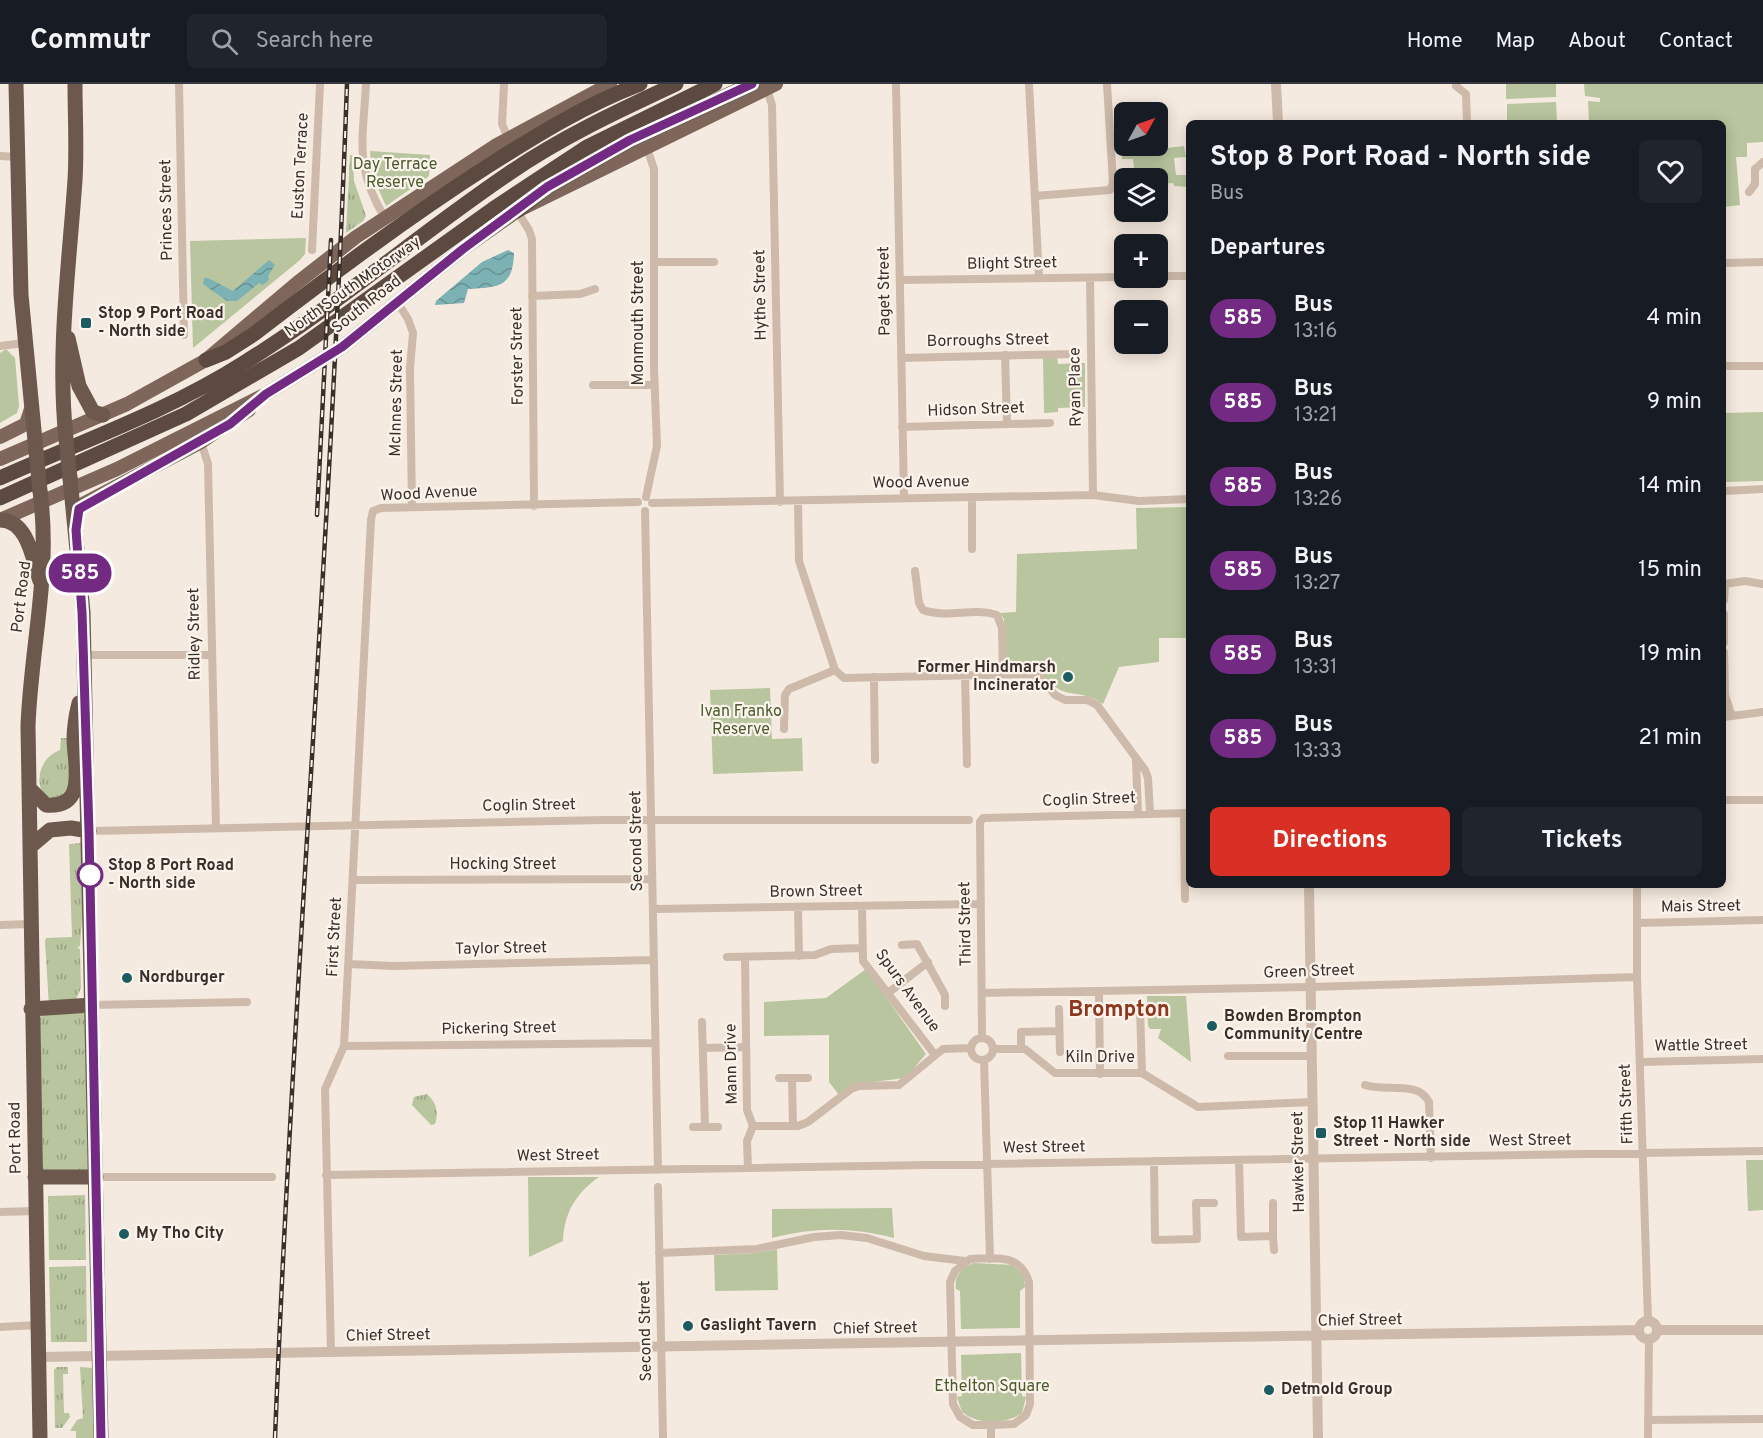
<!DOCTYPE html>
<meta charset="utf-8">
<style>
:root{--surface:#171b24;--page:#20242c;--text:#f1f3f6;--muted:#9ea1a6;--line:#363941;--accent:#d93025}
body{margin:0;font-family:Overpass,sans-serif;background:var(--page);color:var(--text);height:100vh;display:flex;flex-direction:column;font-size:22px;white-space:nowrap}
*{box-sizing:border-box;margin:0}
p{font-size:20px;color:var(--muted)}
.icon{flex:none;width:33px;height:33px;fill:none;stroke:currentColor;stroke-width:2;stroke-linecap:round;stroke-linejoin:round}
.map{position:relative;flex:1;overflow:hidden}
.drawer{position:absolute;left:1186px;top:36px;width:540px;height:768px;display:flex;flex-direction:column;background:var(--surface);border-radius:9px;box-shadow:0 3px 15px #0003}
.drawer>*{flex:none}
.badge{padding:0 12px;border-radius:20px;font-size:21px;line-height:39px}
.needle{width:39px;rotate:50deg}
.controls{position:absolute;left:1114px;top:18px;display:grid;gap:12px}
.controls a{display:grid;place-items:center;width:54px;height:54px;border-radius:9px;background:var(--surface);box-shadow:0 3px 15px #0003;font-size:30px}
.map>.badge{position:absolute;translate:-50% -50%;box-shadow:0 0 0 3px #fff}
h2{padding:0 24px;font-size:22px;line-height:54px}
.round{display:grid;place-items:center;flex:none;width:63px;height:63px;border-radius:9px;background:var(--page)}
.summary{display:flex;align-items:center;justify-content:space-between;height:102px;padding:0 24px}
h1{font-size:28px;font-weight:700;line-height:45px}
.primary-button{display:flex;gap:12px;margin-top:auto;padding:12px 24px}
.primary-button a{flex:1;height:69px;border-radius:9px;background:var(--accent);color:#fff;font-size:24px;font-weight:700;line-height:69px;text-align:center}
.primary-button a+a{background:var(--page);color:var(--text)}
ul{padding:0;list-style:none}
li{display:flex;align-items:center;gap:18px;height:84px;padding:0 24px}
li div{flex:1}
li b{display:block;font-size:22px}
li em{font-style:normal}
li .badge{min-width:66px;font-weight:700;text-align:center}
header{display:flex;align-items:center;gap:36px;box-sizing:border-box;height:84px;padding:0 30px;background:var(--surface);border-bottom:2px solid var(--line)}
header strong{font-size:28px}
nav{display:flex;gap:33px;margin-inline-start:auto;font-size:21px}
.search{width:420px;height:54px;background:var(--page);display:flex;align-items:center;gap:15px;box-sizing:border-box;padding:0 21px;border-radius:9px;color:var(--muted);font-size:22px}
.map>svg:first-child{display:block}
.grass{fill:url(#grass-tufts)}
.green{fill:#b8c59e}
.water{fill:url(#water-waves)}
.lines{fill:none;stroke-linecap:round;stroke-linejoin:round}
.minor{stroke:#cebaaa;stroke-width:8}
.tertiary{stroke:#cebaaa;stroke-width:10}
.primary{stroke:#7e665a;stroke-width:14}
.trunk{stroke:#6d584d;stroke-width:15}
.motorway{stroke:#5c4940;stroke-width:15}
.rail-casing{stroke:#3b2f2a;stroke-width:4.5}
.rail{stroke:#fbf4ed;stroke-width:2;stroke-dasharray:7;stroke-linecap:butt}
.trunk-bridge{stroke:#6d584d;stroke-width:15}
.line-casing{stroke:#fff;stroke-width:14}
.line{stroke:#732a82;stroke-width:9}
.poi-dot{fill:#1c5c60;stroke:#fbf4ed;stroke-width:2}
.stop-dot{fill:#fff;stroke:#732a82;stroke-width:3}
.labels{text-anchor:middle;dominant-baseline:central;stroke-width:4.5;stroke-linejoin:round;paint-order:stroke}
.park-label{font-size:16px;fill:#4a5b2c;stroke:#fbf4ed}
.street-label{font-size:16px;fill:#3b2f2a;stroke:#fbf4ed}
.poi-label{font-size:16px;font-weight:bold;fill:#3b2f2a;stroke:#fbf4ed;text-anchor:start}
.stop-label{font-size:16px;font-weight:bold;fill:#3b2f2a;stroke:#fbf4ed;text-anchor:start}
.district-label{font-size:22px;font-weight:bold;fill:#8f371d;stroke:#fbf4ed}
</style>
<header>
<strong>Commutr</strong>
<div class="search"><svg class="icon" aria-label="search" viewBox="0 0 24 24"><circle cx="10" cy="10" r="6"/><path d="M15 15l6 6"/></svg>Search here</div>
<nav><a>Home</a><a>Map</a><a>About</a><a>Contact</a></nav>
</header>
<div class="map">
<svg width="1763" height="1354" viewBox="0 0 1763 1354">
<defs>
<pattern id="grass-tufts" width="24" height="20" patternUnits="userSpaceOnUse" patternTransform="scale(1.5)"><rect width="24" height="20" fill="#b8c59e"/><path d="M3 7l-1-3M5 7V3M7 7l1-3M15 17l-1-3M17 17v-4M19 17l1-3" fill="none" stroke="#97a081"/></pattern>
<pattern id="water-waves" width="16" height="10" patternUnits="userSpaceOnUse" patternTransform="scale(1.5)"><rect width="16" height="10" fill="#7cb2b4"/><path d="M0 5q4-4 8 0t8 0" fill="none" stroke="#679193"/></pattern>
</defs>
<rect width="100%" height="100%" fill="#f5eadf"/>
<!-- grass -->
<path class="grass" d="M350,71H353L354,97L366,132L363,137L346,149Z
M61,654H69C71,681 78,696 57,716L44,712C34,695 41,673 60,666Z
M82,759L83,822L80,862L77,864L80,865L81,904L76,915L49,922L45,857L46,854L72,853L69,760Z
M82,929L85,931L88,1085L86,1089H46L43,1085L40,934L44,930Z
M427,1010C436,1018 439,1028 435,1040L431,1041L412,1021L414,1013Z
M85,1111L86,1176H49L48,1112Z
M86,1182L87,1258H51L49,1183Z
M57,1283H68V1290H63L64,1329H69L70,1333L62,1344H55L54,1286Z
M80,1283L92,1284L94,1354H76V1347H70L77,1336L83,1334Z"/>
<!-- green -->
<path class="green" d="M1506,0H1556V13L1506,15Z
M1584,0H1763V58L1747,59V73H1736L1740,121L1724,123V39H1589L1588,17L1600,18V14L1585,12Z
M1556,18L1557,39H1507V20Z
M1146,62H1149L1150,66L1184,62L1186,73L1174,74L1176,91H1189V103L1174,102L1173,99L1158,100V94H1135L1133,75H1122V68L1138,67Z
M370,67L430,71L429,92L386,122L372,91Z
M306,154L305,170L300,176L193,264L190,157Z
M6,265L15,274L19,322L17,329L0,339V269Z
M1057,272L1058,280L1085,279V323L1058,324V328L1044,329L1043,273Z
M1763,328V397L1725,398L1724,329Z
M1189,423V554H1159V578L1119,583L1103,620C1075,601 1068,621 1041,589L1015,585L1006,578L1004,535L1000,529L1016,528L1017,470L1137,465L1136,424Z
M770,604L772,655L802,654L803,687L713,690L710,606Z
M866,885L926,970L905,994L856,1000L839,1011L829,998V951L764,952V918L826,914Z
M1147,912H1186L1191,978L1158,954L1161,945H1150L1148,942Z
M1763,1076V1126L1748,1127L1746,1076Z
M528,1093H599C576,1109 564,1129 563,1157L529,1173Z
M892,1124L894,1154C852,1143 814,1143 772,1154V1125Z
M777,1165L778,1206L715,1207L714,1171L757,1169Z
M973,1179L1013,1181L1024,1193L1025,1203L1020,1207V1244L961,1245L960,1207L956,1205C954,1192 961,1185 973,1179Z
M1021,1269L1022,1312L1026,1313L1022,1329C1006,1340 977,1341 962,1328L957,1313L962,1312L961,1271Z"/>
<!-- water -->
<path class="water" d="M508,166L514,169C513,204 498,203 468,205L464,219L435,221L436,217L482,178Z
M269,176L275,181L268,192L269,196L263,201L259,199L237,217H227L203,200L204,194H208L233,207Z"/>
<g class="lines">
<!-- minor -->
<path class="minor" d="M179,0L184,251
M366,0C363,56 354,84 385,134
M504,0L502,40L508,54
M896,0L904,414
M1029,0L1039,194
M1456,2L1466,10L1467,39
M767,5L772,21L780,418
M0,72L17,73
M1749,108L1755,100V85L1763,78
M1035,112L1110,106L1113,99L1107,0
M517,127L529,146L532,155L534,422
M312,166L320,0
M654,178H714
M1724,179L1763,178
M1158,192H1190
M1090,194L1093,411
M900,196L1125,193
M532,212L580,210L595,205
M398,219L408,235L413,249L410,284L412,423
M0,262L24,259
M1005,271L1007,340
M901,274L1075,270
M1724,282H1763
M593,301H654
M902,343L1050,339
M201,358L208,380L216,744
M1724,407L1763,405
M646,413L657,362L654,284V85L647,64
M972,413V465
M798,418L799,477L835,586L844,594L1031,590L1040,593L1055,611L1065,616H1087L1097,621L1145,686L1148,694L1150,729
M652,419L1093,411L1139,417L1190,415
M645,427L658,1086
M915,487L919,519L923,526C947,535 973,523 997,531L1002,544L1003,589
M1724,500L1745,497L1763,500
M1724,516L1725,500
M1724,530V559
M1724,568L1725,611L1731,630
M83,571H210
M965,592L967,680
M874,593L875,676
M1724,633L1763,628
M784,645L785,611L789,605L835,586
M1136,676L1138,729
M1724,716H1763
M1184,729L1185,815
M89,747L602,736H969
M354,796L652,795
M1637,801V893L1648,1237
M862,822L863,877L935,971
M798,823L799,872
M653,825L980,820
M1639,839L1763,836
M0,841L31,840
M902,861L917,860L945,911V922
M727,873L815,871L831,865L861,864
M745,874L747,1026L753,1042L747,1057L748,1084
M349,880L393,882L654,876
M1099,907L1100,990
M888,909L928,878
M982,909L1311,903L1637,893
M92,921L247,918
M1140,924L1142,989
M1059,925L1060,968
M702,938L705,1043
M971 965a11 11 0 1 1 22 0a11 11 0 1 1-22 0Z
M982,954L980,738L983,734L1190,729
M344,962L655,959
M703,964L746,963
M993,965H1025L1055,989H1142L1198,1023L1313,1018
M1021,965V948L1059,947
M1228,972H1312
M984,976L990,1175
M1640,978L1763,975
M779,994H808
M792,994L793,1042
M1365,1001C1385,1008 1419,996 1429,1018L1431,1074
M753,1042H798L808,1038L851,1005L859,1002L899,1001L943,965L971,964
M693,1043H718
M1239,1076L1241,1153L1273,1152V1119
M1154,1077L1155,1156L1197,1155L1196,1119H1214
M326,1091L1763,1067
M96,1093H272
M658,1103L663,1354
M0,1128L36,1127
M1273,1152L1274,1166
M659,1169L757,1165L814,1153L841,1151L867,1154L924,1172L965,1177
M970,1175C995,1174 1020,1169 1029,1198L1030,1320L1026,1331L1014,1340L991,1341H973L960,1333L953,1320L950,1198L955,1187Z
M0,1243L38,1241
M331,1268L325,1005L344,962L371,436L373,427L381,424L638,418
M1648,1336L1763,1335
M991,1341V1354
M1648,1354L1649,1256"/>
<!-- tertiary -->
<path class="tertiary" d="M1276,0L1278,39
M1309,801L1318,1354
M1639 1246a9 9 0 1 1 18 0a9 9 0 1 1-18 0Z
M1657,1246H1763
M39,1273L1639,1246"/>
<!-- primary -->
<path class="primary" d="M0,353L26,340L31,325
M0,375L127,320L206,276L297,199L356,153L495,62L610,0
M0,436L117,385L266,310L342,263L463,165L517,127L776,0
M76,439L77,429L83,420L201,358L249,326"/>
<!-- trunk -->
<path class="trunk" d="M16,0L21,211L36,367
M68,254L79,302L93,328L103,331
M66,355C57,268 69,183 75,96C77,64 75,32 75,0
M70,394L83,528L101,1354
M0,436C28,436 33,476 40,497
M29,704L46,721C87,724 75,682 74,656C74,643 76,631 79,619
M31,762L50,746L71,744L89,747
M31,925L92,921
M35,1093H96
M40,1354L28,642C31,561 51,490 40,407"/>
<!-- motorway -->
<path class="motorway" d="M517,127L547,103L630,56L752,0
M206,276L226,268L254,250C331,191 407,134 488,82C537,51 585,21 640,0
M0,394C82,357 166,328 242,280C335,223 418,151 508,90C560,54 618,27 676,0
M0,414L186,330L299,264L493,125L587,63L715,0"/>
<!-- rail casing -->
<g class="rail-casing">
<path id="rail" d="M317,431L331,156
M275,1354C293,902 331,452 347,0"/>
</g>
<!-- rail -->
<use href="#rail" class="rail"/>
<!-- trunk-bridge -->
<path class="trunk-bridge" d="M66,355L70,394
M36,367L40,407"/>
</g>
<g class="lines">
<!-- line casing -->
<g class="line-casing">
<path id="line" d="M101,1354L89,747L82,528L76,446L79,425L230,340L266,310L342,263L463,165L547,103L630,56L752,0"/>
</g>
<!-- line -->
<use href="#line" class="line"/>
</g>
<!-- markers -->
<g class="poi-dot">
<rect x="80" y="233" width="12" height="12" rx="3"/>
<circle cx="1068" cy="593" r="6"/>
<circle cx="127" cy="894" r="6"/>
<circle cx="1212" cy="942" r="6"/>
<rect x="1315" y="1043" width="12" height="12" rx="3"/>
<circle cx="124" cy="1150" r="6"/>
<circle cx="688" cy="1242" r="6"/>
<circle cx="1269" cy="1306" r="6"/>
</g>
<circle class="stop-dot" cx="90" cy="791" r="12"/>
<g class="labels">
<!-- park labels -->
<g class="park-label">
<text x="395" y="81">Day Terrace<tspan x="395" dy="18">Reserve</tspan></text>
<text x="741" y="628">Ivan Franko<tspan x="741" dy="18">Reserve</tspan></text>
<text x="992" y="1303">Ethelton Square</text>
</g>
<!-- street labels -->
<g class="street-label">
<text transform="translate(301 82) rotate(-87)">Euston Terrace</text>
<text transform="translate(167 126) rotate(-91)">Princes Street</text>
<text transform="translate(1012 180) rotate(-1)">Blight Street</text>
<text transform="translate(353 203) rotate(-35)">North South Motorway</text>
<text transform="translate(885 207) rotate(-91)">Paget Street</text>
<text transform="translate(761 211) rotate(-91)">Hythe Street</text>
<text transform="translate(367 221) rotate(-38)">South Road</text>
<text transform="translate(639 239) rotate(-90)">Monmouth Street</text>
<text transform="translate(988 257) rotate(-1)">Borroughs Street</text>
<text transform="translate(518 272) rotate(-91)">Forster Street</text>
<text transform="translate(1076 303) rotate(-91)">Ryan Place</text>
<text transform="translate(397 319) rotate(-89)">McInnes Street</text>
<text transform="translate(976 326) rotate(-2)">Hidson Street</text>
<text transform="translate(921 399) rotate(-1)">Wood Avenue</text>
<text transform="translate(429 410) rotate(-3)">Wood Avenue</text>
<text transform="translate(22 513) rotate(-83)">Port Road</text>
<text transform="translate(195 550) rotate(-91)">Ridley Street</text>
<text transform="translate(1089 716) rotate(-2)">Coglin Street</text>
<text transform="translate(529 722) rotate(-1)">Coglin Street</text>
<text transform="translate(637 757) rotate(-91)">Second Street</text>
<text x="503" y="781">Hocking Street</text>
<text transform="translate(816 808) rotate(-1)">Brown Street</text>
<text transform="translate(1701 823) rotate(-1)">Mais Street</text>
<text transform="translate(966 840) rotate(-91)">Third Street</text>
<text transform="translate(335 853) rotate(-87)">First Street</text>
<text transform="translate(501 865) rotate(-1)">Taylor Street</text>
<text transform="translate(1309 888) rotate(-2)">Green Street</text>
<text transform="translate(907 907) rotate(54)">Spurs Avenue</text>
<text transform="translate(499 945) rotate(-1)">Pickering Street</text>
<text transform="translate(1701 962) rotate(-1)">Wattle Street</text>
<text x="1100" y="974">Kiln Drive</text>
<text transform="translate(732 980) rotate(-91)">Mann Drive</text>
<text transform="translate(1627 1020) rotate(-92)">Fifth Street</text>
<text transform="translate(16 1054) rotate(-91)">Port Road</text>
<text transform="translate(1530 1057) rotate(-1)">West Street</text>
<text transform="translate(1044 1064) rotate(-1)">West Street</text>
<text transform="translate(558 1072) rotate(-1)">West Street</text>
<text transform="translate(1299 1078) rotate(-91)">Hawker Street</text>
<text transform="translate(1360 1237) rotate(-1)">Chief Street</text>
<text transform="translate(875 1245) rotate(-1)">Chief Street</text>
<text transform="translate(646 1247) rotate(-91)">Second Street</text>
<text transform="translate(388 1252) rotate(-1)">Chief Street</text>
</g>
<!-- poi labels -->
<g class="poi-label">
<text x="98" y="230">Stop 9 Port Road<tspan x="98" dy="18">- North side</tspan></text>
<text x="1056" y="584" text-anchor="end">Former Hindmarsh<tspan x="1056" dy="18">Incinerator</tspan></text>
<text x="139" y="894">Nordburger</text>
<text x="1224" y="933">Bowden Brompton<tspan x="1224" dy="18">Community Centre</tspan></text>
<text x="1333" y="1040">Stop 11 Hawker<tspan x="1333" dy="18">Street - North side</tspan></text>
<text x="136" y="1150">My Tho City</text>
<text x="700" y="1242">Gaslight Tavern</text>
<text x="1281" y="1306">Detmold Group</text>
</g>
<!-- stop labels -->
<g class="stop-label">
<text x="108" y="782">Stop 8 Port Road<tspan x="108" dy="18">- North side</tspan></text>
</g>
<!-- district labels -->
<g class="district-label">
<text x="1119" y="926">Brompton</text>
</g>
</g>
</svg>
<div class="controls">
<a><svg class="needle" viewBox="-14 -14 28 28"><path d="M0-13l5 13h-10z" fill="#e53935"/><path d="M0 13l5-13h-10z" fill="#9ea1a6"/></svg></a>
<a><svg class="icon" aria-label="layers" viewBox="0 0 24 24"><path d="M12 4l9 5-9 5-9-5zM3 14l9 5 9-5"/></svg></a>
<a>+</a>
<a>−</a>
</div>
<b class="badge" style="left:80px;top:489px;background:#732a82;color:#fff">585</b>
<section class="drawer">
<div class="summary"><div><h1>Stop 8 Port Road - North side</h1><p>Bus</p></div><a class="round"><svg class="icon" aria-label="heart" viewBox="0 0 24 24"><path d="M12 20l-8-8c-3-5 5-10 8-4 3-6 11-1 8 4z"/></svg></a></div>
<h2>Departures</h2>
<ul>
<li><span class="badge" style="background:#732a82;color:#fff">585</span><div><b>Bus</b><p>13:16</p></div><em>4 min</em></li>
<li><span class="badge" style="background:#732a82;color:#fff">585</span><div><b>Bus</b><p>13:21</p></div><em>9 min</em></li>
<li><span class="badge" style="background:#732a82;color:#fff">585</span><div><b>Bus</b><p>13:26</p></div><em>14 min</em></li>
<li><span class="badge" style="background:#732a82;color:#fff">585</span><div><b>Bus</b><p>13:27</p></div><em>15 min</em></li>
<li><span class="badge" style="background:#732a82;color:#fff">585</span><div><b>Bus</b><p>13:31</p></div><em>19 min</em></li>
<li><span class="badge" style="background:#732a82;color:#fff">585</span><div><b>Bus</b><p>13:33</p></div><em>21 min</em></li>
</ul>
<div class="primary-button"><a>Directions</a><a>Tickets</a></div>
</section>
</div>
